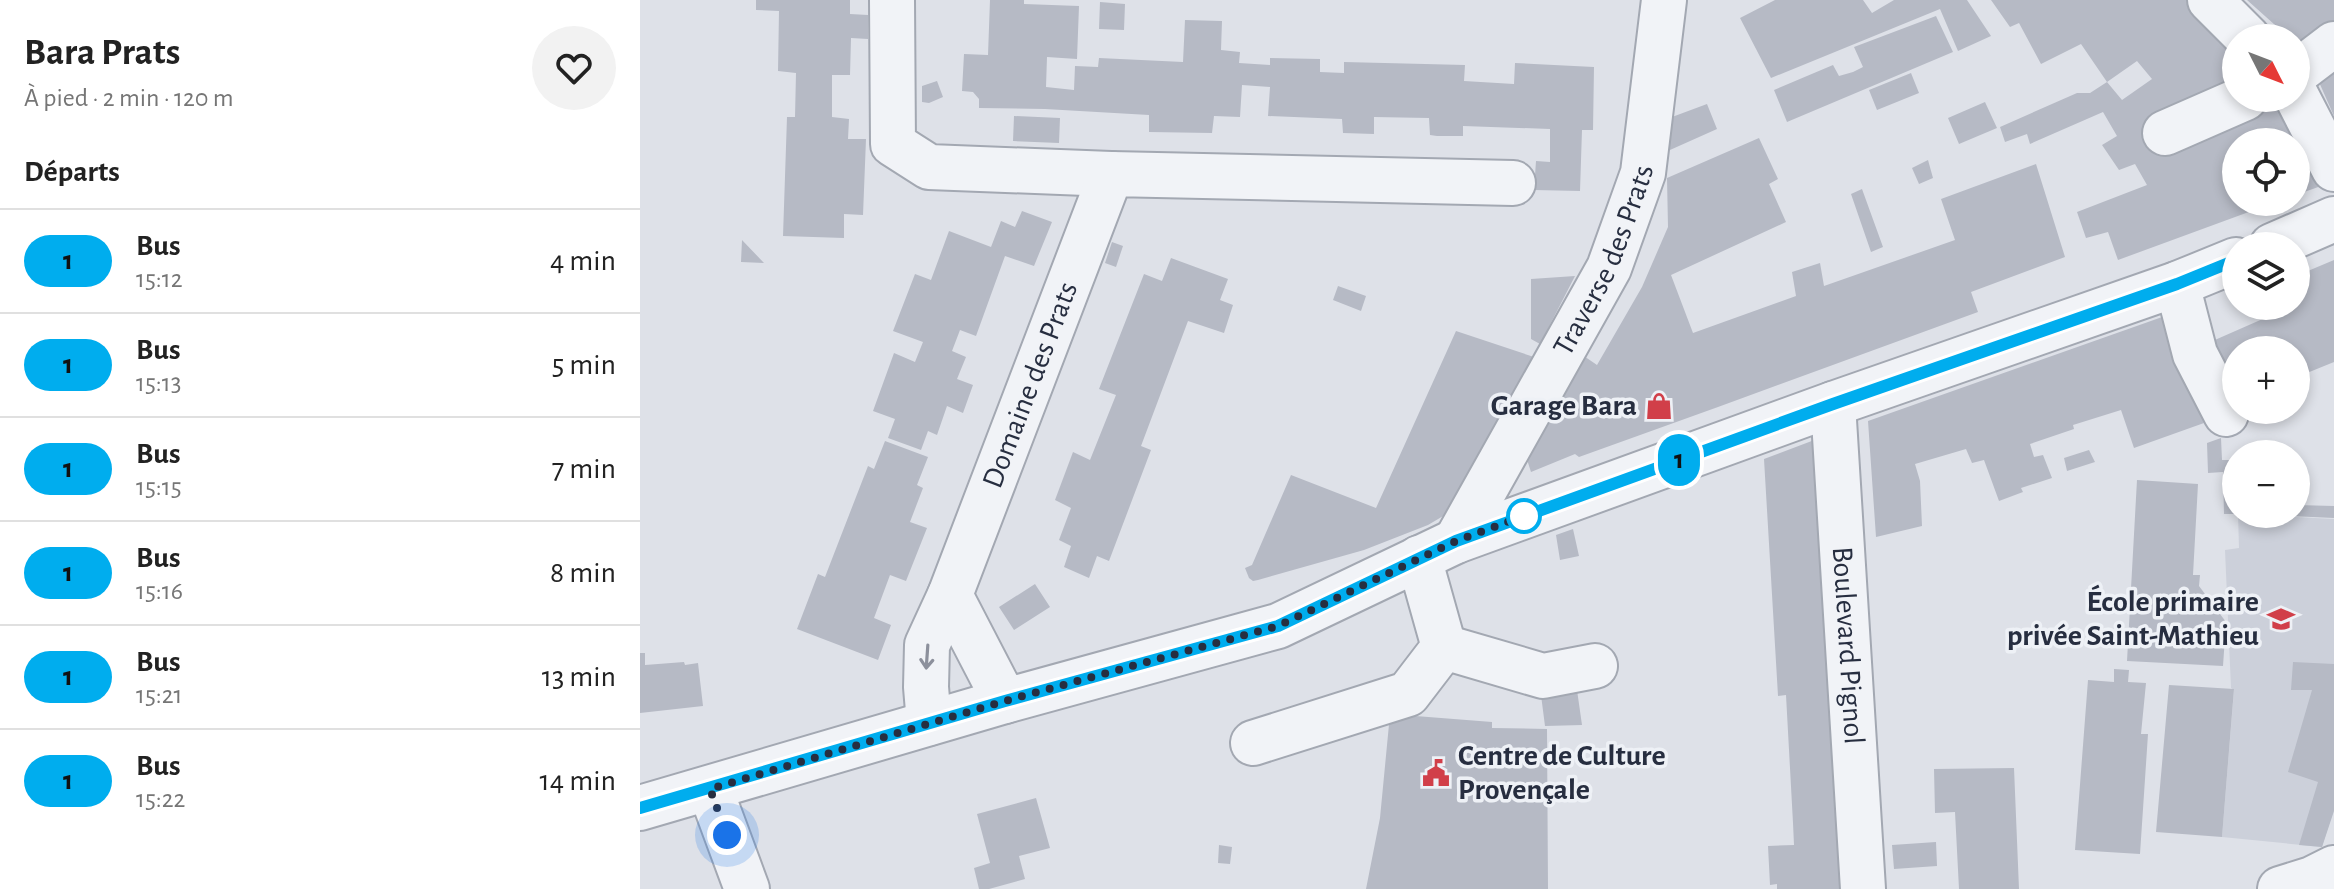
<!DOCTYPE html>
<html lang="fr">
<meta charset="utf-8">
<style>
:root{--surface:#fff;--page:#f2f2f2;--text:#222;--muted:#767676;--line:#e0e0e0}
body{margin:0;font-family:"Alegreya Sans",sans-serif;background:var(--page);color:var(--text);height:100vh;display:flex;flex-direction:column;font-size:30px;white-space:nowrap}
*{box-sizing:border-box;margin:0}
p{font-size:26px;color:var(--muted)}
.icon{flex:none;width:44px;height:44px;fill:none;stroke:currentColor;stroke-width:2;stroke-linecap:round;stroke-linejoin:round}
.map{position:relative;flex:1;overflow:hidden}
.sheet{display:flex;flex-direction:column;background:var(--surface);width:640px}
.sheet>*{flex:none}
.badge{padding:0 16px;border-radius:26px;font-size:28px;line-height:52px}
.needle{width:52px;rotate:132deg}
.buttons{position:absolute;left:1582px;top:24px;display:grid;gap:16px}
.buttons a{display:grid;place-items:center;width:88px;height:88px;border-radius:50%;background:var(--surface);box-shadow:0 4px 12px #0003;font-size:40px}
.you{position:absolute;width:40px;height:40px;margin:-20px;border:6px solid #fff;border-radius:50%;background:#1a73e8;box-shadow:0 0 0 12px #1a73e833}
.map>.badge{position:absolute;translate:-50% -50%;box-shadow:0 0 0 4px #fff}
h2{padding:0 24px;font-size:30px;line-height:72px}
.round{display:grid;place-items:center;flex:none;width:84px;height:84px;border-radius:42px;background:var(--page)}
.summary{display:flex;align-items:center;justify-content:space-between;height:136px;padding:0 24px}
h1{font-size:38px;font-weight:700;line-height:60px}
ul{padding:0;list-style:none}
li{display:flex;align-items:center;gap:24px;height:104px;padding:0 24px;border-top:2px solid var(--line)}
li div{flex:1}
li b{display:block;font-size:30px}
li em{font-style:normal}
li .badge{min-width:88px;font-weight:700;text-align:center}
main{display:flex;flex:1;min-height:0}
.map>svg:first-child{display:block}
.built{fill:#ccd0da}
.building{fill:#b6bac5}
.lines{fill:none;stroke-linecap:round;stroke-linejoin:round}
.minor-casing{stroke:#a3a8b2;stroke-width:48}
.minor{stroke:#f1f3f7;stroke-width:44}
.oneway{stroke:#8c909c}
.line-casing{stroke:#fff;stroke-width:18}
.line{stroke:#00adee;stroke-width:12}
.walk{stroke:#272e40;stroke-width:8;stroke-dasharray:0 14.4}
.stop-dot{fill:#fff;stroke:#00adee;stroke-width:4}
.labels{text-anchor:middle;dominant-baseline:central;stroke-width:7;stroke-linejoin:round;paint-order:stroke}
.street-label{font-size:30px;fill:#272e40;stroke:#eef1f6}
.poi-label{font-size:30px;font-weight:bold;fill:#272e40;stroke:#eef1f6;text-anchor:end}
</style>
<main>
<section class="sheet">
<div class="summary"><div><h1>Bara Prats</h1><p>À pied · 2 min · 120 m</p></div><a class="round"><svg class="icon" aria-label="heart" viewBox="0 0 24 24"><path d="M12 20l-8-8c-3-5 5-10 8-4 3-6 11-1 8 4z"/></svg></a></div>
<h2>Départs</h2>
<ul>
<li><span class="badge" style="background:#00adee;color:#111">1</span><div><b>Bus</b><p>15:12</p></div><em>4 min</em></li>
<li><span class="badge" style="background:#00adee;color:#111">1</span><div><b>Bus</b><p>15:13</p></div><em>5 min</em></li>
<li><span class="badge" style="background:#00adee;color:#111">1</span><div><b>Bus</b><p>15:15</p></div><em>7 min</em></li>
<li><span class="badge" style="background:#00adee;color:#111">1</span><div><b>Bus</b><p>15:16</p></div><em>8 min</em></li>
<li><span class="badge" style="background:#00adee;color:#111">1</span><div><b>Bus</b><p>15:21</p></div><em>13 min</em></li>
<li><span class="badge" style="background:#00adee;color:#111">1</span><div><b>Bus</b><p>15:22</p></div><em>14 min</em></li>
</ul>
</section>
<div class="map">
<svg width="1694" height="889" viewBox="0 0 1694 889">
<rect width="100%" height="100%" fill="#dee1e8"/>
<!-- built -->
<path class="built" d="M1598,514L1694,519V808L1682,847L1582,837L1594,690L1591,688L1585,550L1599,548Z"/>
<!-- building -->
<path class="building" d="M116,0H210V14L228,15V39L211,38L210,75H192V117L209,119L208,139H226L223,215L204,214V238L143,236L147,117H155L156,73L138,71L139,11L116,10Z
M350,0H384V4L439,6L437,59L407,57L406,87L434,90L435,66L458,67L459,58L543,62L545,20L582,21L581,50L600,52L599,63L630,65V58L680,59V72L704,73V62L825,65L824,81L874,84L875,63L954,67L953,130H942L940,191L894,190L896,161L910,162V129L823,126V136H797L790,135L789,118L734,117V134L703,133L702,119L628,116L630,87L602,85L600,117L574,116L572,133L509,132V115L405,109L339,108V99L333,92L322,91L324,54L348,55Z
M1135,0H1223L1232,13L1254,0H1327L1351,36L1318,51L1300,9L1131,78L1100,18Z
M1351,0H1546L1596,55V86L1502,129L1513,150L1639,98L1681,186L1656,195V142H1596V202H1636L1478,260L1468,232L1446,238L1437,212L1507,185L1495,164L1479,170L1462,145L1477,136L1463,112L1390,144L1387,134L1365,142L1360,127L1437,93H1450L1467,82L1482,100L1512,79L1497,61L1467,82L1441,44L1401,64L1379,23L1370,27Z
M1607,0H1694V20L1663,61L1656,52V38H1645L1635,25Z
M460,2L485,4L484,30L459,29Z
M1296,16L1313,52L1147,122L1134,90L1193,65L1199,76L1213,72L1223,67L1214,47Z
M1694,63V116L1675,73Z
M1271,73L1279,93L1237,110L1229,90Z
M297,81L303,97L289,103L282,102V86Z
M1345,102L1357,128L1319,144L1308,118Z
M1067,104L1077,129L1021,154L1024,120Z
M374,116L420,118L419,143L373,141Z
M1119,138L1138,179L1129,184L1146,222L1031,275L1053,333L1156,296L1152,272L1180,263L1184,286L1315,240L1301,199L1396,164L1425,257L1331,292L1338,312L1078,407L939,457L935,454L891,472L883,447L938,352L957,365L1002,287L1028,227L1027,178Z
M1288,160L1293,178L1279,184L1272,168Z
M1222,189L1243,247L1231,252L1211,194Z
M382,211L412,222L394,266L365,256L336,336L320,330L312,351L326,357L317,379L333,385L323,413L307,406L297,435L288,431L281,450L248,438L255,419L233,411L254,353L275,362L283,342L253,331L275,274L291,280L309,231L351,247L361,221L375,227Z
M102,240L124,263L101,262Z
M472,242L483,246L476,267L465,263Z
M531,258L588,279L580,300L593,305L584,333L548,321L501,446L511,450L469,561L457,556L449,578L424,567L431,546L419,540L431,508L415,500L433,452L450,460L476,395L459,389L504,274L522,281Z
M1694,260V362L1662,375L1660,373L1656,375V350H1596V399L1568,343L1634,314L1630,306H1656V276Z
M935,276L900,344L891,339V279Z
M698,286L726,296L721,311L693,300Z
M1525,316L1564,423L1494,448L1481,410L1433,425L1434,429L1390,444L1394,457L1403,455L1412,478L1381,488L1383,492L1359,501L1344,460L1332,463L1326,449L1275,464L1280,481L1282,526L1236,537L1228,421Z
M816,331L900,359L815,509L788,525L724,550L618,580L613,581L609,578L605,568L612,565L651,475L736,508Z
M1581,438L1582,460H1596V514H1584L1583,472L1568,473L1567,443Z
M1177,439L1201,889H1137V884L1130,885L1128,846L1154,845L1153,823L1146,695L1138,696L1124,459Z
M245,441L288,457L277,485L283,488L270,522L287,528L266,581L250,575L234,618L251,625L238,660L157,629L178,574L185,577L228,466L234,469Z
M1449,450L1455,462L1427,471L1424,458Z
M1497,480L1558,484L1553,575H1560L1559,586L1586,622L1583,666L1487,661Z
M1656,505L1694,506V518L1650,516V514H1656Z
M933,529L939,556L920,560L916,535Z
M395,584L410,607L374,630L359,607Z
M0,653H5V665L44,662L45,665L58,663L63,706L0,713Z
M1653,662L1694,664V811L1682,847L1659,845L1678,782L1648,772L1672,690H1651Z
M1474,669L1489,670L1488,682L1506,683L1501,734H1508L1500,854L1435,850L1448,680L1474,682Z
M1529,685L1594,689L1582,837L1516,832Z
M937,690L942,725L905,726L901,695Z
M750,714L852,722V728L907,729L908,889H726L740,818Z
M1374,768L1379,889H1319L1315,812L1295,813L1294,769Z
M396,798L410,848L379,856L385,879L349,889H339L334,868L350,863L337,814Z
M1296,842L1297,866L1254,869L1252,845Z
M579,845L592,847L590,864L578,863Z"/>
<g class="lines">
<!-- minor casing -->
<g class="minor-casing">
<g id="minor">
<path d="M252,0L253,144L289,167L471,174"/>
<path d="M1570,0L1608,38"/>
<path d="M1656,73L1694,44"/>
<path d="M1656,95L1694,169"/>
<path d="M1525,133L1605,98"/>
<path d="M1632,246L1694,219"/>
<path d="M1537,284L1555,354L1586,414"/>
<path id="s1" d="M1193,404L1223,889"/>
<path id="s2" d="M816,541L969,268L1003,173L1024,0"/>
<path d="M310,595L365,701"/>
<path d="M804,647L903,676L955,666"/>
<path id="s3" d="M289,723L286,687L287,645L310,595L471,174L873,183"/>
<path d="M613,743L768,694L804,647L779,558"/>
<path d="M70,789L107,889"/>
<path d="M0,808L365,701L638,626L816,541L1193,404L1537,284L1596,260"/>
<path d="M1640,889L1672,879L1694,868"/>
</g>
</g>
<!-- minor -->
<use href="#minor" class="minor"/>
</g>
<!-- one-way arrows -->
<defs><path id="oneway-shaft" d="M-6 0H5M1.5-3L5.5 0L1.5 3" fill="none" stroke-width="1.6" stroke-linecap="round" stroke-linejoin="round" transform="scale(2)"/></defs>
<use class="oneway" href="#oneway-shaft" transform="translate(287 657) rotate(94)"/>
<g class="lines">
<!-- line casing -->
<g class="line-casing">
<path id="line" d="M0,808L365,701L638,626L816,541L1193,404L1537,284L1596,260"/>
</g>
<!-- line -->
<use href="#line" class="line"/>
<!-- walk -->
<path class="walk" d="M87,835L70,789L365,701L638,626L816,541L884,516"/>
</g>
<!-- icons -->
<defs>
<g id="shop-bare" transform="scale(2.16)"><path d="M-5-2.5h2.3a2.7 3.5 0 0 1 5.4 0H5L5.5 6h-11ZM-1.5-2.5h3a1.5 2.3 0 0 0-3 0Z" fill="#d13f49" stroke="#eef1f6" stroke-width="2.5" paint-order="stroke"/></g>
<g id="school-bare" transform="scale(2.16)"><path d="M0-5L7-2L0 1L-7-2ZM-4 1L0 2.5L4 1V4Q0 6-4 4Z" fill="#d13f49" stroke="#eef1f6" stroke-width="2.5" paint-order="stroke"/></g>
<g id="civic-bare" transform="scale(2.16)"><path d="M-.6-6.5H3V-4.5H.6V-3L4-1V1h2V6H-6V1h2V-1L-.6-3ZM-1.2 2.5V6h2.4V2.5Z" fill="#d13f49" stroke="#eef1f6" stroke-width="2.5" paint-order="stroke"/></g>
</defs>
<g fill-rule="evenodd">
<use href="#shop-bare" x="1019" y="406"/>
<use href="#school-bare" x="1641" y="619"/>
<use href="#civic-bare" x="796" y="773"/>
</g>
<!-- markers -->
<circle class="stop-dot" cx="884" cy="516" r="16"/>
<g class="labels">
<!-- street labels -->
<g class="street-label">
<text stroke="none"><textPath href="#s2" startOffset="318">Traverse des Prats</textPath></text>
<text stroke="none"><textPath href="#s3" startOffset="358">Domaine des Prats</textPath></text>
<text stroke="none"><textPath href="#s1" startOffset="242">Boulevard Pignol</textPath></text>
</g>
<!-- poi labels -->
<g class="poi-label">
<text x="997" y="406">Garage Bara</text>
<text x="1619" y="602">École primaire<tspan x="1619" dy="34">privée Saint-Mathieu</tspan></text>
<text x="818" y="756" text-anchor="start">Centre de Culture<tspan x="818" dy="34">Provençale</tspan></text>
</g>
</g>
</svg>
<div class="buttons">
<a><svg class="needle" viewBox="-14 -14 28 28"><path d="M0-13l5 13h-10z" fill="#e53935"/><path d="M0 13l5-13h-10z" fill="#767676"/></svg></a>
<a><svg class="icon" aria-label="locate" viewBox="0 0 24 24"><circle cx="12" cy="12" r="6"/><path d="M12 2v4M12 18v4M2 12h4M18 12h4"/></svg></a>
<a><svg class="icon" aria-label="layers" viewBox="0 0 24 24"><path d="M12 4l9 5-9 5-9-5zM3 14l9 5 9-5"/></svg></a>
<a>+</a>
<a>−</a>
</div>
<div class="you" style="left:87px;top:835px"></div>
<b class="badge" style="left:1039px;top:460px;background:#00adee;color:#111">1</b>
</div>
</main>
